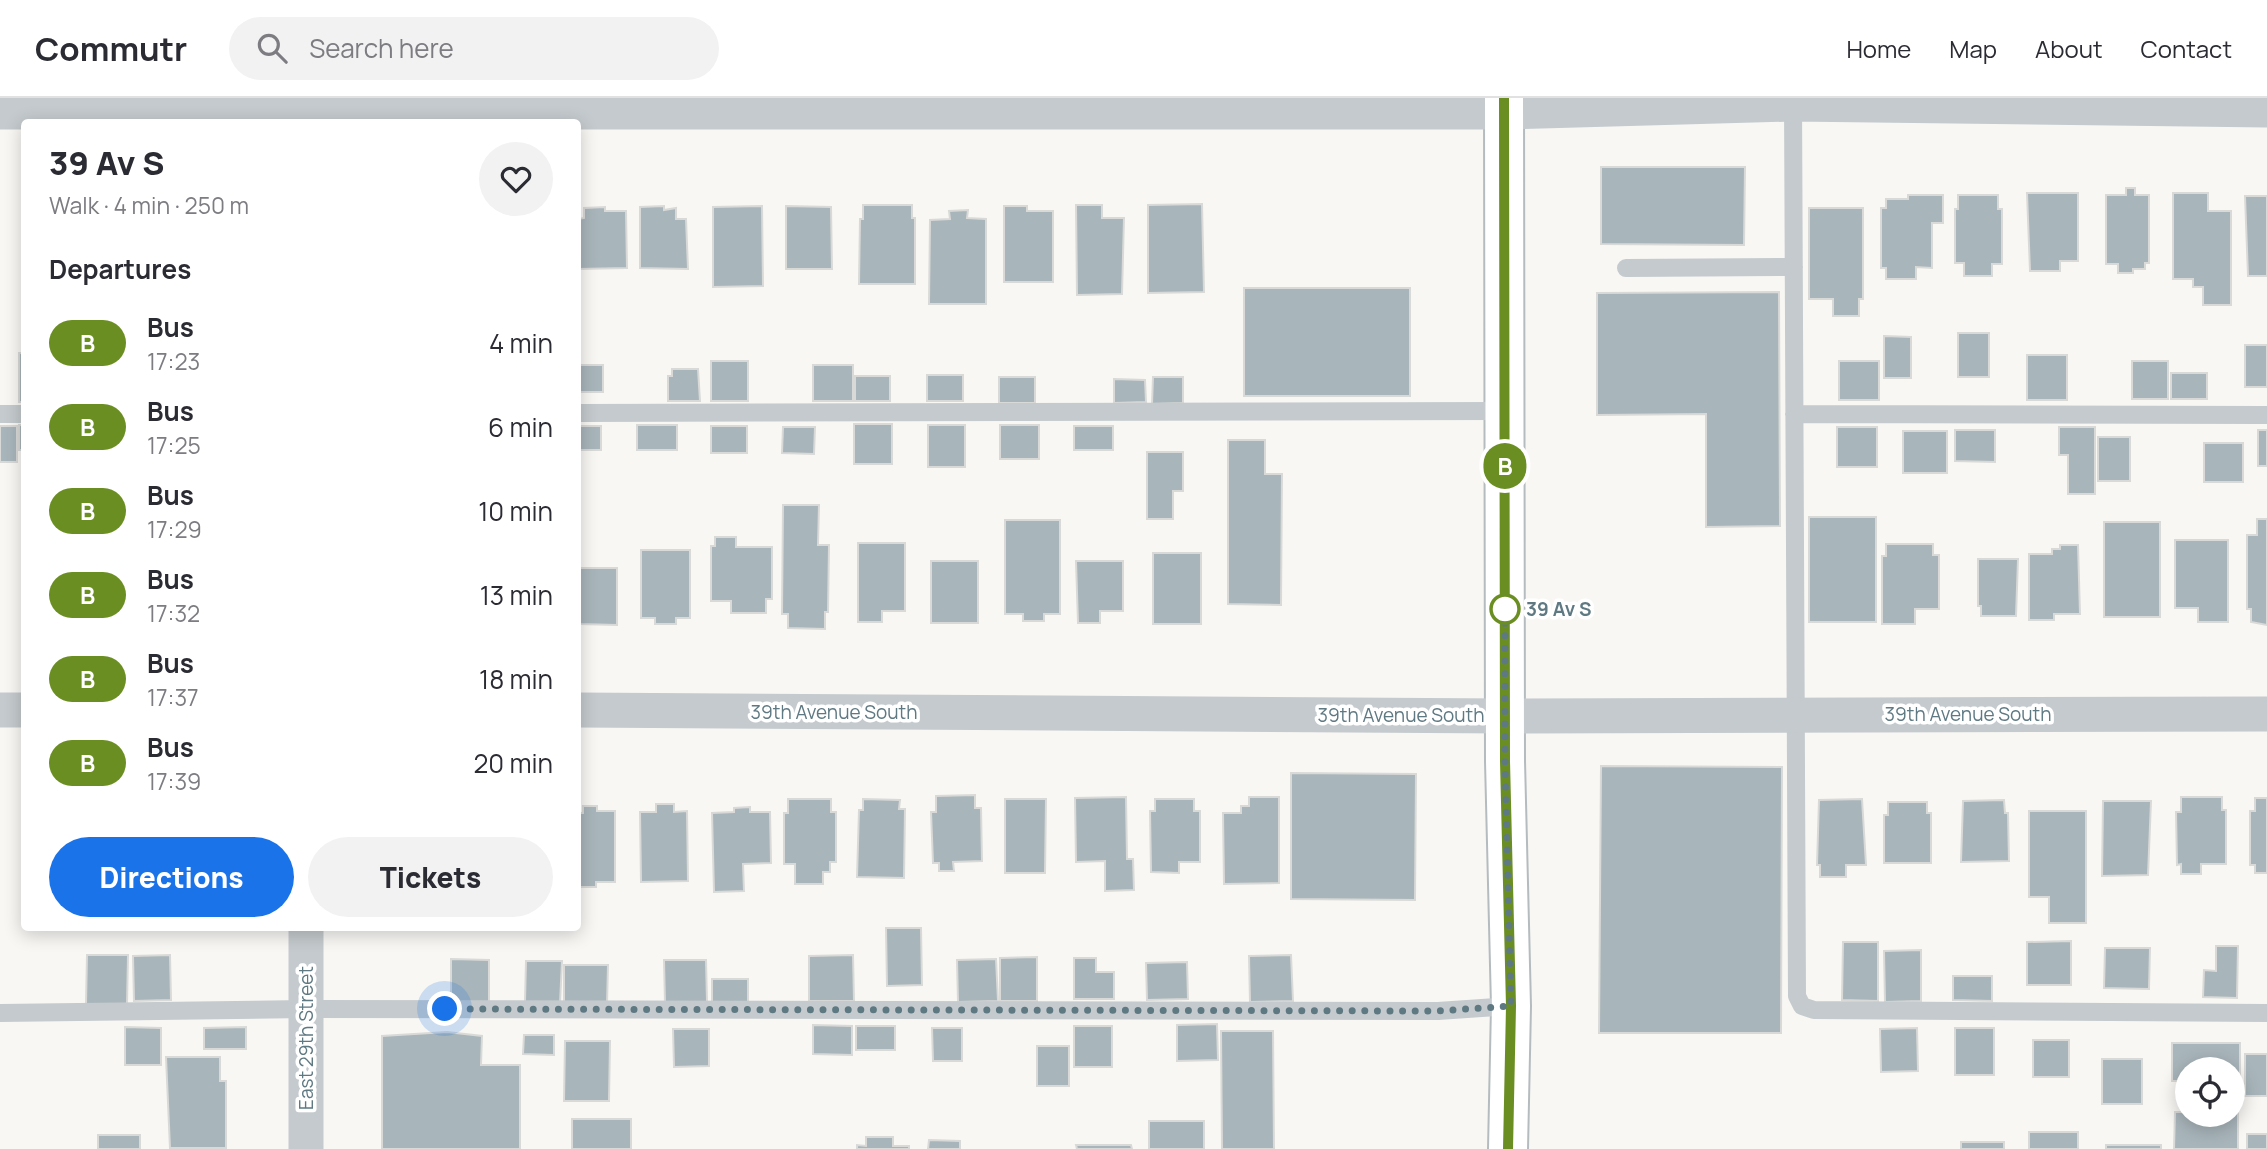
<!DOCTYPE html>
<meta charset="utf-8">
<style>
:root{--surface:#fff;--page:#f2f2f3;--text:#2b2b33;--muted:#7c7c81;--line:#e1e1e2;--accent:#1a73e8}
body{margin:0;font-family:Manrope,sans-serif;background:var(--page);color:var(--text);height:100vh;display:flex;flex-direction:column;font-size:26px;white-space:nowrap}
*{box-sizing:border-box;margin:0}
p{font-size:23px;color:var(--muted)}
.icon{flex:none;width:38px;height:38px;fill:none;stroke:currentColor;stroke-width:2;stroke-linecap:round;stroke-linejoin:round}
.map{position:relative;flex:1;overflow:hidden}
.side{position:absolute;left:21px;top:21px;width:560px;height:812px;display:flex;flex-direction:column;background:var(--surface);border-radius:7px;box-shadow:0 4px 18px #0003}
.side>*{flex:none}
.badge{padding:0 14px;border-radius:23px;font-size:24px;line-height:46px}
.controls{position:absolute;left:2175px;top:959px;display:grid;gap:14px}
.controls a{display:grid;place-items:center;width:70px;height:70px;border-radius:50%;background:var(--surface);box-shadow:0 4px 18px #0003;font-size:35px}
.you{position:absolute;width:35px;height:35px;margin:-18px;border:5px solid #fff;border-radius:50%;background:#1a73e8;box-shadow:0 0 0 10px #1a73e833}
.map>.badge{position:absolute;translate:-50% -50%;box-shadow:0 0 0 4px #fff}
h2{padding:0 28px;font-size:26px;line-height:63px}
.round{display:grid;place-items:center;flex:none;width:74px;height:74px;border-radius:37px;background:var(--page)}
.headline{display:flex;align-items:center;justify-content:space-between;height:119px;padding:0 28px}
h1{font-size:33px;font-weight:800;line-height:52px}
.button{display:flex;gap:14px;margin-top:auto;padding:14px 28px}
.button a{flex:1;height:80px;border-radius:42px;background:var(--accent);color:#fff;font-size:28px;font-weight:800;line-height:80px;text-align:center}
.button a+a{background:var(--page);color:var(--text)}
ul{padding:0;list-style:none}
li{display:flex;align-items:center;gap:21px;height:84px;padding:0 28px}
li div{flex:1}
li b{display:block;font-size:26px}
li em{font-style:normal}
li .badge{min-width:77px;font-weight:700;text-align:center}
header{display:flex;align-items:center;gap:42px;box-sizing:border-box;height:98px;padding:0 35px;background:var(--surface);border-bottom:2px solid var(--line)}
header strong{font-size:33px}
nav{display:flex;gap:38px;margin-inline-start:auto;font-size:24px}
.search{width:490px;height:63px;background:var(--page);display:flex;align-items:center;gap:18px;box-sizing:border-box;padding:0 24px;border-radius:38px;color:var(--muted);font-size:26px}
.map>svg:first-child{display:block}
.building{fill:#a8b5ba;stroke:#d9d9d7;stroke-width:2}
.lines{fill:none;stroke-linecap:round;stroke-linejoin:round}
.primary-casing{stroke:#b5bcbf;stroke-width:42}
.lane{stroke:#c4cacd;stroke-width:18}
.street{stroke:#c4cacd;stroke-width:35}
.primary{stroke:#fff;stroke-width:38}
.line-casing{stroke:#fff;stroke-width:16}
.line{stroke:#6b8e23;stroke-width:10}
.walk{stroke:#5f7983;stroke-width:7;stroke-dasharray:0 12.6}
.stop-dot{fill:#fff;stroke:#6b8e23;stroke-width:3.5}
.labels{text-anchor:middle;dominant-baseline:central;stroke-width:7;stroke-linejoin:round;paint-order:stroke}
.stop-label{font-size:19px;font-weight:bold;fill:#5f7983;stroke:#fff;text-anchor:start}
.street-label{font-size:19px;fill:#5f7983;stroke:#fff}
</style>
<header>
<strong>Commutr</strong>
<div class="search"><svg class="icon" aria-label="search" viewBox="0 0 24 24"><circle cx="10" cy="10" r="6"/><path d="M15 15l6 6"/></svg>Search here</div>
<nav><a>Home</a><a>Map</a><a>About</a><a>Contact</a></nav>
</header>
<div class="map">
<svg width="2267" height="1051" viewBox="0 0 2267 1051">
<rect width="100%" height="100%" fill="#f8f7f4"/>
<!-- building -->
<path class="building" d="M1601,69H1745L1744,147L1601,146Z
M2126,90H2135V97H2149V165H2145V171H2133V175H2118V166H2106V97H2126Z
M2027,95H2078V163H2060V173H2030Z
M2173,95H2208V113H2231V207H2203V189H2193V181H2173Z
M1908,97H1943V125H1932V170L1916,169V181H1886V170H1881V110H1886V101H1908Z
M1958,97H1998V111H2002V166H1992V178H1964V165H1955V111H1958Z
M2245,98H2267V178H2248Z
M23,105H24V184H23Z
M1202,106L1204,194L1148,195V107Z
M863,107H912V120H915V186H859L860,121H863Z
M1076,107H1102V120H1124L1122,196L1077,197Z
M664,108V112L676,110V121H686L688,171L640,170V109Z
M762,108L763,188L713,189V109Z
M786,108L831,109L832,171H786Z
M1004,108H1027V113H1053V184H1004Z
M605,109V113H626L627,170L578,171V121L584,120V110Z
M1809,110H1863V201H1859V218H1833V201H1809Z
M968,112L967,120L986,121V206H929L930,122L950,121L949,113Z
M1244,190H1410V298H1244Z
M1779,194L1780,428L1706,429V316L1597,317V195Z
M1958,235H1989V279H1958Z
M1884,238L1911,239V280H1884Z
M2245,247H2267V289H2245Z
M19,255H24V304H19Z
M2027,257H2067V302H2027Z
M711,263H748V303H711Z
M1839,263H1879V302H1839Z
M2132,263H2168V301H2132Z
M578,267H603V294H578Z
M813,267H853V303H813Z
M672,271H698L700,303H668V278H672Z
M2171,275H2207V301H2171Z
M927,277H963V303H927Z
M855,278H890V303H855Z
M999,279H1035V305H999Z
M1153,279H1183V305L1152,306Z
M1114,281L1145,282L1146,304L1114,305Z
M854,326H892V366H854Z
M19,327H24V352H19Z
M637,327H677V352H637Z
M928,327H965V369H928Z
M1000,327H1039V361H1000Z
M0,328H17V364H0Z
M578,328H601V352H578Z
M711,328H747V355H711Z
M1074,328H1113V352H1074Z
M783,329H815L814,356L782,355Z
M1837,329H1877V369H1837Z
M2059,329H2095V396H2068V357H2059Z
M1955,332H1995V364L1955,363Z
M2258,332H2267V368H2258Z
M1903,333H1947V375H1903Z
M2098,339H2130V383H2098Z
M1228,342H1265V376H1282L1281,507L1228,506Z
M2204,345H2243V384H2204Z
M1147,354H1183V393H1173V421H1147Z
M783,407H819L818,447H829L828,514H825V531L788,530V516H782Z
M1809,419H1876V524H1809Z
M2257,421H2267V527L2251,524V511H2247V437H2257Z
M1005,422H1060V516H1044V523H1023V516H1005Z
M2104,424H2160V519H2104Z
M715,439H736V449H772V501H766V515H731V503H711V448H715Z
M2175,442H2228V524H2198V510H2175Z
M858,445H905V513H882V524H858Z
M1886,446H1933V457H1939V511H1915V526H1882V458H1886Z
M2060,447H2078L2080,516H2054V522H2029V456H2052V451H2060Z
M641,452H690V520H676V526H655V520H641Z
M23,455H24V530H23Z
M1153,455H1201V526H1153Z
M1978,461H2018L2016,518H1981V508H1978Z
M931,463H978V525H931Z
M1076,463H1123V513H1100V525H1078Z
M578,470H617V527L580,526Z
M1601,668L1782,669L1781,935H1599Z
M1291,675L1416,676L1415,802L1291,801Z
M975,697V710H981L982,763L953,764L954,773H939V765H933L931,714H936V698Z
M1126,699L1127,761H1133L1134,792L1105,793V763L1076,764L1075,700Z
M1249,699H1279V785L1224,786L1223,715H1241V708H1249Z
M2181,699H2222V712H2226V766H2201V776H2181V766L2177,767L2176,714H2181Z
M2255,700H2267V775H2255V767H2250V713H2255Z
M788,701H831V714H836V764H830V774H823V786H795V766H784V715H788Z
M863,701L900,702L899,711H905L904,780L857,779L859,712H863Z
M1005,701H1046L1045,775H1005Z
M1155,701H1194V713H1200V764H1179V775L1151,774L1150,713H1155Z
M1862,701L1866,767H1846V779H1820V767H1817L1819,702Z
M2004,702L2005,715H2008L2009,763L1961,764L1963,703Z
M2103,703H2151L2148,777L2102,778Z
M1888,704H1927V715H1931V765H1884V717H1888Z
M656,706H674V714L687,713L688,783L641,784L640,714H656Z
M583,708H597V713H615V784H596V789H578V715H583Z
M750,709V714H770L771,765L743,766L744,793L714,794L712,715L734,714V710Z
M2029,713H2086V825H2049V799H2029Z
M886,830H921L922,887L887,888Z
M2071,843V887H2027V844Z
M1843,844H1878V903L1842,902Z
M2216,848H2238L2237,900L2203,899L2204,872L2216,873Z
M2105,850H2150L2149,891L2104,890Z
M1921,852V903L1885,904L1884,853Z
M87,857H128L127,906H86Z
M170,857L171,902L134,903L133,858Z
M853,857L854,903H809V858Z
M1291,857L1293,903L1250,904L1249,858Z
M1037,859V903H1000V860Z
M1074,860H1096V874H1114V901H1074Z
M451,861L489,862V904H451Z
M996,861L998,903L958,904L957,862Z
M664,862H706L707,904L665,905Z
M526,863H562L560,905L525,904Z
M1187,864L1188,901L1147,902L1146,865Z
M564,867H608L607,906L564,905Z
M1953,878H1992V903L1953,902Z
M712,881H748V905L712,906Z
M1217,926L1218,962L1177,963V927Z
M813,927L852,928V957L813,956Z
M856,928H895V952H856Z
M1074,928H1112V969H1074Z
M125,929L161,930V967H125Z
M246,929V951H204V930Z
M932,930H962V963H933Z
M1917,930L1918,973L1881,974L1880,931Z
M1955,930H1994V977H1955Z
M673,931H709V968L674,969Z
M1221,933H1273L1274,1051H1222Z
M447,934L482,938L481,967H520V1051H382V938Z
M524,937H554V957L523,956Z
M2033,942H2069V979H2033Z
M565,943H610L609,1003H564Z
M2172,945H2240V983H2233V971H2188V983H2172Z
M1037,948H1069V988H1037Z
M2245,956H2267V998H2245Z
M166,959H220V983H226V1050H170Z
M2102,961H2142V1006H2102Z
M2175,1014H2188V1017L2238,1014V1051H2174Z
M572,1021H631V1051H572Z
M1149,1023H1204V1051H1149Z
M2029,1034H2078V1051H2029Z
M2247,1036H2267V1051H2247Z
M98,1037H140V1051H98Z
M866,1039H893V1048H909V1051H857V1047L866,1048Z
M929,1042L960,1043V1051H928Z
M1961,1044H2004V1051H1961Z
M1076,1047H1131L1132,1051H1077Z
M2106,1047H2161V1051H2106Z"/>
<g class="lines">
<!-- primary casing -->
<g class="primary-casing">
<path id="primary" d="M1504,0L1505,663L1511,908L1508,1051"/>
</g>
<!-- lane -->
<path class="lane" d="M1793,0L1797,898L1802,908L1814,912L2267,915
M1626,170L1794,169
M578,315L1505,313
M0,316H24
M1794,316L2267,317
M0,915L306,911L1438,913L1511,908"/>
<!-- street -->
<path class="street" d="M0,14H1504L1793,6L2267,12
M0,612H24
M578,612L1505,618L2267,616
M306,1051V830"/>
<!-- primary -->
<use href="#primary" class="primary"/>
</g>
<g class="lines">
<!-- line casing -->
<g class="line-casing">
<path id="line" d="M1504,0L1505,663L1511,908L1508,1051"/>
</g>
<!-- line -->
<use href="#line" class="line"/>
<!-- walk -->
<path class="walk" d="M445,911L1438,913L1511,908L1505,663V511"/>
</g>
<!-- markers -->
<circle class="stop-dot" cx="1505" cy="511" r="14"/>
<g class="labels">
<!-- stop labels -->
<g class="stop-label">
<text x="1526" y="511">39 Av S</text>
</g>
<!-- street labels -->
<g class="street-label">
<text x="834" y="614">39th Avenue South</text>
<text x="1968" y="616">39th Avenue South</text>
<text x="1401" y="617">39th Avenue South</text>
<text transform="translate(306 940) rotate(-90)">East 29th Street</text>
</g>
</g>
</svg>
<div class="controls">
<a><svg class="icon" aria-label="locate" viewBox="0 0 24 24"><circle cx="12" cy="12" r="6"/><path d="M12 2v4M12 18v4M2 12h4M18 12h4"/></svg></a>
</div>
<div class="you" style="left:445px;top:911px"></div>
<b class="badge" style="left:1505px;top:368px;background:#6b8e23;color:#fff">B</b>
<section class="side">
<div class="headline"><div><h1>39 Av S</h1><p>Walk · 4 min · 250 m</p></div><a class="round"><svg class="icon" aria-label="heart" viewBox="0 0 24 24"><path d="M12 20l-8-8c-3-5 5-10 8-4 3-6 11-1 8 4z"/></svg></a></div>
<h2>Departures</h2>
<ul>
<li><span class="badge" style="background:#6b8e23;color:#fff">B</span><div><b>Bus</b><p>17:23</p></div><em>4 min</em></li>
<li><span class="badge" style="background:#6b8e23;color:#fff">B</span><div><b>Bus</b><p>17:25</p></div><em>6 min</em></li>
<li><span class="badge" style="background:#6b8e23;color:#fff">B</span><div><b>Bus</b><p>17:29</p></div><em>10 min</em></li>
<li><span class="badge" style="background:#6b8e23;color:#fff">B</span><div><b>Bus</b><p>17:32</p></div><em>13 min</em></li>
<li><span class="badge" style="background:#6b8e23;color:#fff">B</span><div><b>Bus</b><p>17:37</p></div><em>18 min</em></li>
<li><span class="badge" style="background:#6b8e23;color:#fff">B</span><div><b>Bus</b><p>17:39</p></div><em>20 min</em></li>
</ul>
<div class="button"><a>Directions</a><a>Tickets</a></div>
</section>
</div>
